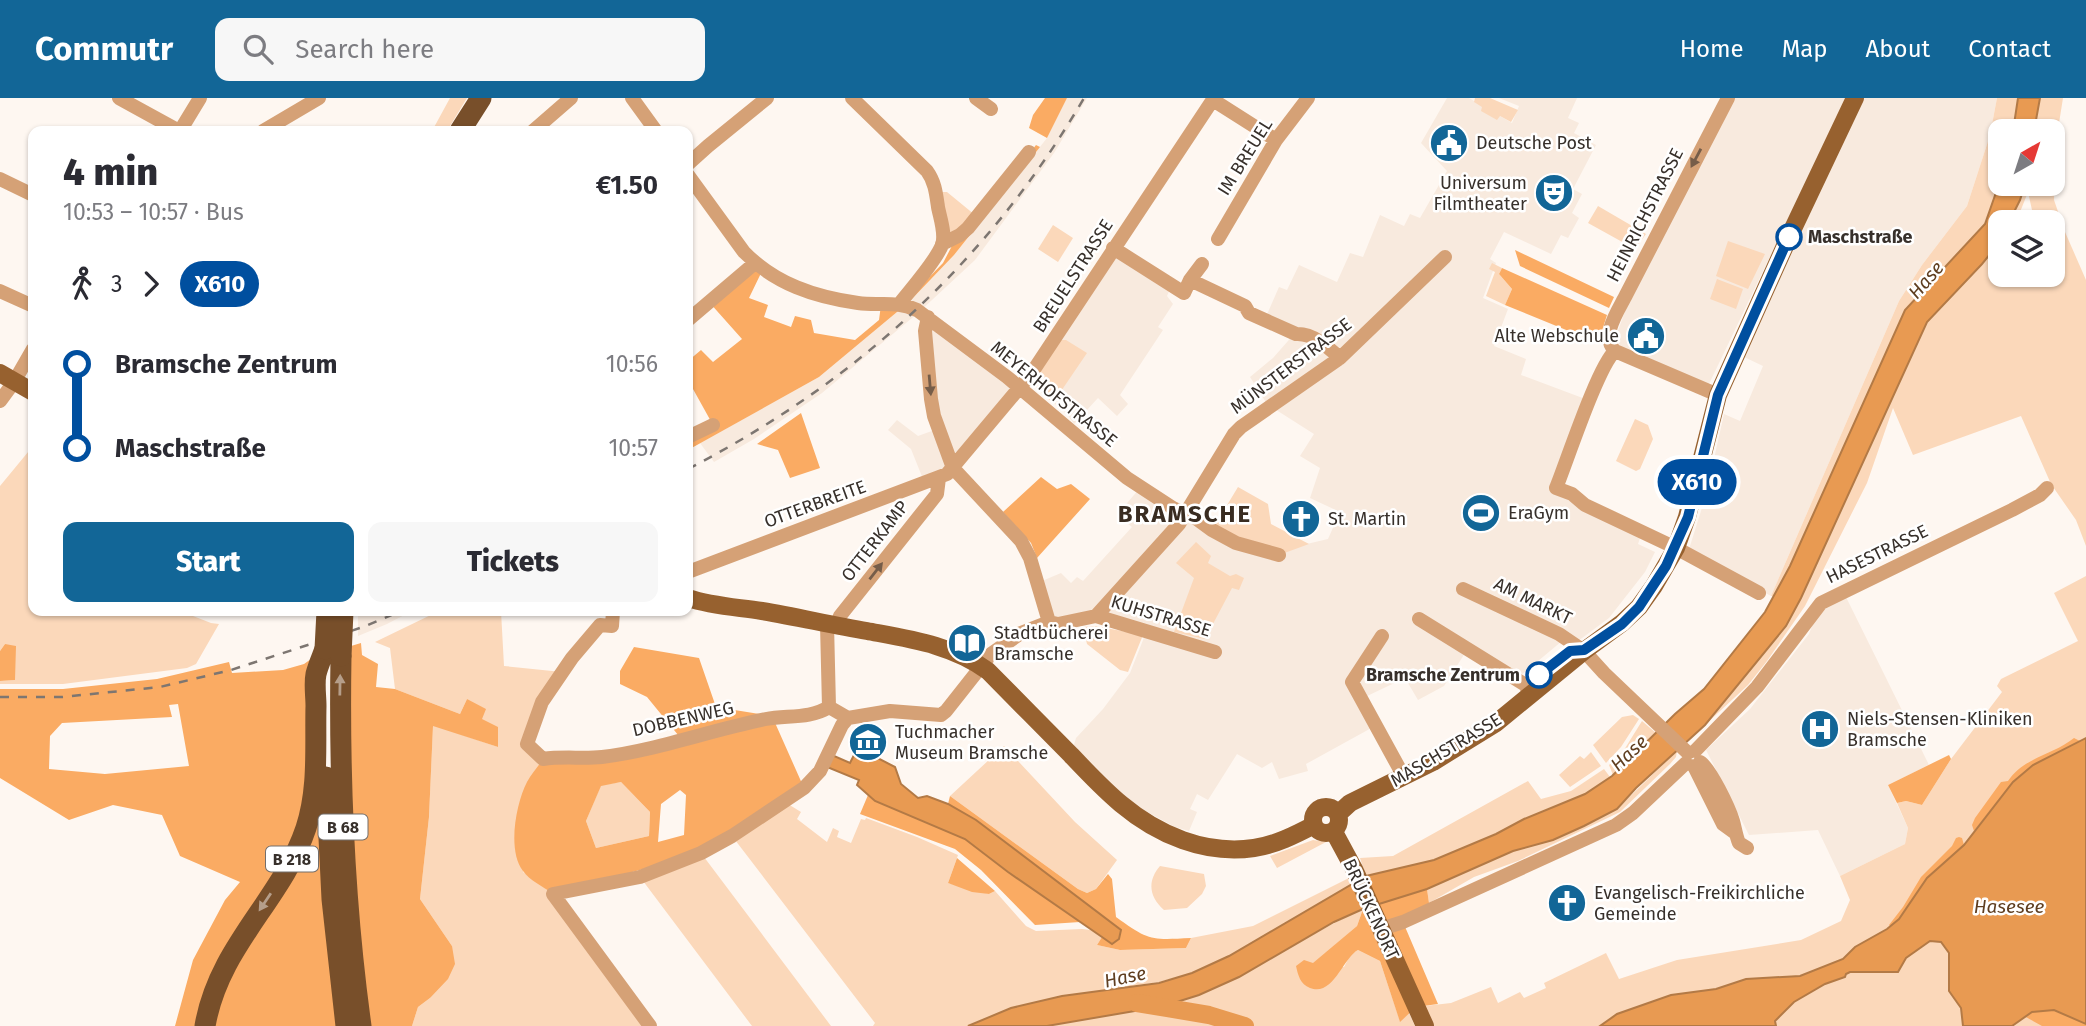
<!DOCTYPE html>
<meta charset="utf-8">
<style>
:root{--surface:#fff;--page:#f7f7f7;--text:#2b2b33;--muted:#7c7c81;--accent:#126697}
body{margin:0;font-family:"Fira Sans",sans-serif;background:var(--page);color:var(--text);height:100vh;display:flex;flex-direction:column;font-size:26px;white-space:nowrap}
*{box-sizing:border-box;margin:0}
p{font-size:23px;color:var(--muted)}
.icon{flex:none;width:38px;height:38px;fill:none;stroke:currentColor;stroke-width:2;stroke-linecap:round;stroke-linejoin:round}
.map{position:relative;flex:1;overflow:hidden}
.drawer{position:absolute;left:28px;top:28px;width:665px;height:490px;display:flex;flex-direction:column;background:var(--surface);border-radius:14px;box-shadow:0 2px 5px #0004}
.drawer>*{flex:none}
.badge{padding:0 14px;border-radius:23px;font-size:24px;line-height:46px}
.needle{width:46px;rotate:39deg}
.tools{position:absolute;left:1988px;top:21px;display:grid;gap:14px}
.tools a{display:grid;place-items:center;width:77px;height:77px;border-radius:14px;background:var(--surface);box-shadow:0 2px 5px #0004;font-size:35px}
.map>.badge{position:absolute;translate:-50% -50%;box-shadow:0 0 0 4px #fff}
.legs{display:flex;align-items:center;gap:10px;height:77px;padding:0 35px;font-size:23px}
.legs p{margin-inline-start:auto}
.summary{display:flex;align-items:center;justify-content:space-between;height:119px;padding:0 35px}
h1{font-size:38px;font-weight:800;line-height:52px}
.cta{display:flex;gap:14px;margin-top:auto;padding:14px 35px}
.cta a{flex:1;height:80px;border-radius:14px;background:var(--accent);color:#fff;font-size:28px;font-weight:800;line-height:80px;text-align:center}
.cta a+a{background:var(--page);color:var(--text)}
ul{padding:0 35px;list-style:none}
li{display:flex;align-items:center;gap:24px;height:84px;font-size:26px}
li i{display:grid;place-items:center;width:10px;height:100%;margin:0 9px;background:currentColor}
li i::after{content:'';width:18px;height:18px;margin:-9px;border:5px solid;border-radius:50%;background:var(--surface)}
li p{margin-inline-start:auto}
li:first-child i{background:linear-gradient(#0000 50%,currentColor 0)}
li:last-child i{background:linear-gradient(currentColor 50%,#0000 0)}
header{display:flex;align-items:center;gap:42px;box-sizing:border-box;height:98px;padding:0 35px;background:var(--accent);color:#fff}
header strong{font-size:33px}
nav{display:flex;gap:38px;margin-inline-start:auto;font-size:24px}
.search{width:490px;height:63px;background:var(--page);display:flex;align-items:center;gap:18px;box-sizing:border-box;padding:0 24px;border-radius:14px;color:var(--muted);font-size:26px}
.map>svg:first-child{display:block}
.built{fill:#f8eade}
.green{fill:#fbd8ba}
.forest{fill:#faab63;fill-rule:evenodd}
.water{fill:#e89a52;stroke:#b37a46;stroke-width:2}
.lines{fill:none;stroke-linecap:round;stroke-linejoin:round}
.river{stroke:#e89a52;stroke-width:18}
.minor{stroke:#d5a176;stroke-width:14}
.major{stroke:#97612f;stroke-width:18}
.highway{stroke:#784f2a;stroke-width:21}
.rail{stroke:#7d7671;stroke-width:2.5;stroke-dasharray:9 9;stroke-linecap:butt}
.highway-bridge{stroke:#784f2a;stroke-width:21}
.oneway{fill:#765d49}
.oneway2{fill:#b59e8a}
.line-1-casing{stroke:#fff;stroke-width:16}
.line-1{stroke:#004f9f;stroke-width:10}
.stop-1-dot{fill:#fff;stroke:#004f9f;stroke-width:3.5}
.labels{text-anchor:middle;dominant-baseline:central;stroke-width:5;stroke-linejoin:round;paint-order:stroke}
.shield{fill:#fff;stroke:#736e6b;stroke-width:2}
.shield-label{font-size:16px;font-weight:bold;fill:#37302b}
.poi-label{font-size:18px;fill:#37302b;stroke:#fff;text-anchor:start}
.street-label{font-size:18px;fill:#37302b;stroke:#fff}
.stop-label{font-size:18px;font-weight:bold;fill:#37302b;stroke:#fff;text-anchor:start}
.water-label{font-size:19px;font-style:italic;fill:#5f3e20;stroke:#fff}
.district-label{font-size:24px;font-weight:bold;letter-spacing:2px;fill:#392c21;stroke:#fff}
</style>
<header>
<strong>Commutr</strong>
<div class="search"><svg class="icon" aria-label="search" viewBox="0 0 24 24"><circle cx="10" cy="10" r="6"/><path d="M15 15l6 6"/></svg>Search here</div>
<nav><a>Home</a><a>Map</a><a>About</a><a>Contact</a></nav>
</header>
<div class="map">
<svg width="2086" height="928" viewBox="0 0 2086 928">
<rect width="100%" height="100%" fill="#fef7f1"/>
<!-- built -->
<path class="built" d="M1067,0H1087L1054,55L975,162L918,215L822,295L754,341L714,364L700,345L819,279L909,204L954,157L1047,40Z
M1447,0H1469L1512,25L1519,8L1499,0H1577L1568,20L1579,25L1574,35L1596,47L1573,91L1582,96L1572,115L1579,120L1568,140L1561,137L1551,156L1504,134L1490,161L1496,165L1483,200L1508,211L1494,248L1526,261L1521,277L1588,302L1554,392L1641,437L1638,446L1655,454L1645,474L1609,520L1578,543L1568,538L1514,583L1467,552L1444,588L1418,602L1405,580L1365,599L1375,628L1306,666L1308,673L1279,681L1272,664L1262,670L1237,656L1208,702L1197,696L1190,711L1197,714L1189,733L1175,729L1140,710L1113,688L1073,650L1076,640L1103,611L1130,575L1145,537L1093,512L1055,523L1042,483L1061,475L1071,485L1077,479L1083,483L1132,429L1117,417L1139,391L1177,416L1281,452L1328,441L1340,414L1310,400L1320,370L1300,358L1314,336L1267,306L1250,279L1273,260L1295,235L1265,221L1279,189L1287,192L1299,167L1337,184L1350,155L1363,159L1380,117L1404,128L1410,116L1420,120L1447,73L1421,45Z
M1734,0H1846L1709,286L1624,252L1615,241L1628,205Z
M1863,0H1997L1990,37L1967,108L1922,167L1899,203L1771,498L1690,454V448L1706,397L1724,316L1740,323L1763,268L1742,258Z
M1119,159L1170,191L1167,198L1173,206L1158,229L1163,232L1120,297L1128,306L1117,318L1098,300L1074,326L1067,316L1034,288L1033,283L1114,161Z
M929,222L1014,287L946,369L923,381L911,351L888,332L897,322L918,338L940,330Z
M1846,499L1929,667L1888,687L1908,730L1905,746L1840,778L1818,732L1749,737L1706,652L1750,611L1809,536L1821,505Z
M365,513H412L387,526L358,538V515Z"/>
<!-- green -->
<path class="green" d="M450,0H467L447,33H432Z
M1475,0H1490L1518,12L1511,24L1500,18L1497,22L1481,13L1482,9L1474,4Z
M1997,0H2018L2013,33H2000V83L1985,126L1905,212L1790,468L1775,498H1771L1899,203L1922,167L1967,108L1990,37Z
M2040,0H2063L2056,44L2054,102L2065,134L2086,182V448L2076,422L2051,386L2021,318L1913,357L1893,310L1867,385L1805,508L1767,563L1748,587L1705,627L1786,528L1801,500L1927,224L1982,166L2000,142V177H2053V124H2030L2032,112L2028,94L2016,124H2009L2020,102L2025,86H2053V33H2034Z
M942,94H947L975,117L963,130L948,137Z
M1598,108L1646,136L1635,151L1588,125Z
M1053,127L1073,140L1058,164L1038,151Z
M1728,143L1765,156L1748,191L1716,178Z
M1492,165L1502,170L1499,176L1512,191L1505,207L1486,198L1495,174L1489,171Z
M1717,181L1743,191L1736,211L1710,201Z
M1061,242H1066L1087,255L1053,305L1034,288L1033,283Z
M1635,321L1648,327L1653,341L1640,371L1636,373L1616,363Z
M33,348V513H195L193,518L211,525L219,526L196,566L187,570L63,586H0V583L15,582L5,546L0,553V388Z
M1238,389L1268,406L1271,426L1309,446L1279,457L1212,432Z
M1196,444L1211,458L1208,465L1230,478L1236,476L1244,480L1239,492L1232,490L1205,541L1174,534L1194,480L1176,465Z
M2086,478V928H1425L1416,909L1451,905L1491,889L1498,905L1520,894L1524,900L1546,890L1544,885L1606,855L1619,881L1677,862L1801,842L1841,823L1850,802L1840,778L1905,746L1908,730L1897,705L1906,703L1922,707L1951,661L2002,594L1997,588L2001,581L2078,543L2054,495Z
M439,513H501L504,568L562,574L527,646L543,661L523,774L553,796L650,928H412L418,909L430,900L452,848L420,801L429,719L433,627L498,649L467,601L460,616L395,591L390,550L375,544Z
M1095,528L1143,537L1128,574L1120,572L1087,546L1083,529Z
M1633,617L1639,621L1621,649L1606,665L1593,647L1622,619Z
M1642,623L1656,635L1613,677L1609,667L1624,652Z
M1004,648L1075,724L1117,762L1096,791L1087,795L1078,791L950,698Z
M1677,653L1676,659L1670,666L1620,714L1518,763L1474,779L1429,805L1427,791L1513,753L1553,742L1617,711Z
M1591,654L1601,668L1570,689L1559,677L1580,658L1584,661Z
M1604,671L1610,679L1585,696L1524,721L1496,736L1434,762L1366,778L1360,760L1393,758L1528,683L1541,701L1571,693Z
M621,684L650,714L649,738L596,750L586,723L601,687Z
M788,706L801,714L797,721L827,744L833,730L839,733L837,739L851,745L861,721L865,722L866,720L917,739L958,757L948,785L989,796L995,793L1026,828L1036,833L1082,831L1091,832L1102,839L1097,847L1120,852L1186,850L1191,840L1253,828L1349,780L1352,786L1229,858L1192,875L1159,884L1062,898L1011,910L968,928H873L875,925L732,738Z
M1313,742L1326,744L1277,770L1270,758Z
M701,755L831,928H752L640,779Z
M1160,768L1204,776L1206,788L1202,796L1187,810L1164,812C1149,799 1147,783 1160,768Z
M1363,811L1357,828L1313,866L1296,868L1344,869L1351,856L1358,852L1380,863L1400,923L1409,915L1415,928H1047C1097,916 1151,916 1200,896C1257,874 1307,836 1363,811Z"/>
<!-- forest -->
<path class="forest" d="M1045,0H1067L1047,40L1029,30L1033,17Z
M1036,47L1040,49L954,157L909,204L819,279L688,352V339L713,327L688,282V263L701,252L713,264L742,241L709,204L755,165L763,171L749,200L768,207L764,219L791,229L795,218L811,222L814,235L855,242L879,222L881,207L906,203L943,165L954,144L968,134Z
M1515,152L1614,199L1609,210L1520,168Z
M1502,170L1607,217L1598,245L1505,207L1512,191L1499,176Z
M801,315L820,370L790,380L778,352L757,346Z
M1041,379L1057,391L1071,386L1090,401L1037,460L1031,445L1003,414Z
M361,545L362,557L378,566L376,589L395,591L460,616L467,601L486,611L482,621L498,629V649L433,628L429,719L420,801L452,848L455,866L448,881L430,900L418,909L412,928H370L357,900L341,551Z
M5,546L16,548L15,582L0,583V553Z
M634,549L699,560L716,609L772,618L804,690L701,755L553,796C544,789 529,782 523,773C507,753 516,705 527,684C531,676 538,669 543,661L683,643L647,599L620,586V573ZM621,684L650,714L649,738L596,750L586,723L601,688ZM680,692L686,697L684,737L658,744L661,706Z
M325,551L316,576L346,928H175L193,862L225,802L240,784L180,758L162,717L113,707L69,722L0,680V591H63L157,581L229,564L232,575L283,572L304,566ZM178,606L189,668L105,676L49,671L50,638L62,625L172,619L169,607Z
M2074,640L2080,643L2033,667L2013,684L1974,733L1972,727L1975,720L2001,684L2008,683C2024,659 2053,657 2074,640Z
M1949,657L1951,661L1922,707L1906,703L1897,705L1888,687Z
M868,697L875,703L965,741L1008,774L1080,824L1035,827L981,772L955,751L860,716Z
M950,698L1078,791L1087,795L1096,791L1108,776L1112,781L1116,819C1149,843 1151,842 1191,840L1186,850L1120,852L1097,847L1102,839L1111,846L1121,832L976,722L948,706Z
M1959,739L1962,740L1964,747L1927,780L1899,821L1890,828L1889,827L1903,809L1921,779L1952,748L1956,740Z
M957,760L995,793L989,796L972,794L948,785Z
M1427,791L1429,805L1403,824L1438,906L1416,909L1400,924L1380,863L1358,852C1343,860 1333,899 1310,890C1300,886 1298,877 1296,868L1304,862L1313,865L1357,828L1363,811Z
M2054,912L2086,926V928H2042L2024,918L2032,914Z"/>
<!-- water -->
<path class="water" d="M2018,0H2040L2034,33H2013Z
M2000,83V86H2025L2020,102L2009,124H2000L1999,145L1982,166L1927,224L1801,500L1786,528L1705,627L1636,690L1617,711L1584,728L1553,742L1513,753L1427,791L1363,811L1334,824L1239,879L1199,897L1164,908L1047,928H968L1011,910L1062,898L1159,885L1192,875L1229,858L1366,778L1434,762L1496,736L1524,721L1585,696L1612,678L1675,616L1704,591L1765,514L1790,468L1905,212L1985,126Z
M2086,640V926L2054,912L2032,914L2012,928H1963L1961,910L1949,893V855L1941,844L1930,843L1906,860L1898,874H1850L1846,876L1845,879L1825,886L1794,904L1775,923L1776,928H1600L1617,916L1671,897L1716,891L1746,881L1800,878L1843,861L1855,849L1887,831L1899,821L1927,780L1964,747L2013,684L2033,667Z
M864,653L895,669L901,686L918,700L927,698L948,706L976,722L1121,832L1119,841L1112,846L1102,839L1008,774L965,741L875,703L857,687L859,682L827,669L832,657L850,665L854,657L857,658L859,655L862,656Z"/>
<g class="lines">
<!-- river -->
<path class="river" d="M1137,905L1209,917L1245,928"/>
<!-- minor -->
<path class="minor" d="M119,0L179,33
M632,0L656,33
M852,0L927,73C935,84 936,95 938,109C940,120 946,136 942,147C936,163 911,191 900,205
M976,0L991,11
M1213,2L1276,42
M180,33L200,0
M263,33L319,0
M533,33L571,0
M688,66L708,48L767,0
M688,77L744,154C775,186 815,199 858,205C881,208 894,202 917,212L1007,279L1127,380L1173,410L1197,421L1212,432L1236,445L1279,457
M0,81L33,97
M1218,141L1276,42L1308,0
M942,146L960,137L968,130L1029,54
M1113,150L1184,195L1190,182L1202,166
M1190,182L1245,208L1249,215L1296,236C1313,235 1328,249 1340,260
M0,193L33,208
M928,219L925,233L931,301L934,318L953,370L1021,443L1030,460L1049,524
M688,222L755,165
M1615,253C1598,268 1567,363 1556,390L1572,396L1585,407L1676,450L1759,495
M1718,297L1615,253C1600,238 1618,213 1626,197L1728,0
M0,303L14,284L33,251
M688,339L713,327
M688,474L947,376L1031,276L1214,0
M1463,491L1559,536L1584,553L1604,575L1688,655
M613,513L612,528L600,527L572,560L542,604L527,646L543,661C563,658 583,661 602,659C658,652 711,632 766,621C787,617 810,621 829,609
M1096,518L1179,426L1234,336L1241,329L1340,260L1445,159
M1096,518L1215,554
M1419,521L1524,586L1532,596
M827,526L829,609
M836,528L840,518L937,396L939,380
M1382,538L1352,584L1404,679
M829,609L848,620L890,613L941,617L946,613L991,556L1021,535L1049,524L1058,526L1096,518
M1695,653L1757,589L1821,505L2012,412L2040,397L2047,390
M1700,664C1710,670 1729,710 1733,723C1735,730 1736,738 1739,745L1747,750
M1694,668L1723,726L1734,734
M1381,831L1403,824L1616,727L1633,715L1686,665
M650,928L553,796L640,779L701,755L732,738L804,690L820,673L842,627L848,620"/>
<!-- major -->
<path class="major" d="M0,275L33,294
M688,500C712,508 736,509 762,513C797,519 832,527 867,533C910,541 953,547 988,573C1016,601 1043,629 1071,657C1087,674 1103,691 1121,706C1158,737 1205,757 1254,750C1275,747 1295,737 1314,727
M1313 722a13 13 0 1 1 26 0a13 13 0 1 1-26 0Z
M1338,716L1350,705L1433,664L1496,625L1584,553L1622,525L1639,509L1654,488L1676,450L1687,419L1718,297L1789,139L1855,0
M1334,734L1354,771L1425,928"/>
<!-- highway -->
<path class="highway" d="M460,33L481,0
M341,558C339,682 344,805 361,928
M326,679L332,801L346,928
M205,928C219,847 282,802 306,730C319,690 315,649 316,608C316,598 314,586 316,576C318,568 322,559 325,551"/>
<!-- rail -->
<path class="rail" d="M688,371C856,284 988,164 1084,0
M0,599H62L160,589L231,572L363,529L401,513"/>
<!-- highway-bridge -->
<path class="highway-bridge" d="M325,551L327,513
M341,558L343,513"/>
</g>
<!-- one-way arrows -->
<defs><path id="oneway-solid" d="M-6-.8H1V-3.2L6.5 0L1 3.2V.8H-6Z" transform="scale(1.75)"/></defs>
<g class="oneway">
<use href="#oneway-solid" transform="translate(1696 60) rotate(118)"/>
<use href="#oneway-solid" transform="translate(930 287) rotate(85)"/>
<use href="#oneway-solid" transform="translate(876 473) rotate(-52)"/>
</g>
<g class="oneway2">
<use href="#oneway-solid" transform="translate(340 587) rotate(-89)"/>
<use href="#oneway-solid" transform="translate(265 804) rotate(124)"/>
</g>
<g class="lines">
<!-- line-1 casing -->
<g class="line-1-casing">
<path id="line-1" d="M1539,577L1570,553L1584,552L1622,526L1639,509L1666,468L1688,419L1718,297L1789,139"/>
</g>
<!-- line-1 -->
<use href="#line-1" class="line-1"/>
</g>
<!-- icons -->
<defs>
<g id="civic-disc" transform="scale(2.0125)"><circle r="9.5" fill="#126697" stroke="#fff"/><path d="M-.6-6.5H3V-4.5H.6V-3L4-1V1h2V6H-6V1h2V-1L-.6-3ZM-1.2 2.5V6h2.4V2.5Z" fill="#fff"/></g>
<g id="theatre-disc" transform="scale(2.0125)"><circle r="9.5" fill="#126697" stroke="#fff"/><path d="M-5-5.5Q0-4 5-5.5V0Q5 5 0 6Q-5 5-5 0ZM-3.3-2.5H-1v1.5H-3.3ZM1-2.5H3.3v1.5H1ZM-2.8 1Q0 5.5 2.8 1Z" fill="#fff"/></g>
<g id="stadium-disc" transform="scale(2.0125)"><circle r="9.5" fill="#126697" stroke="#fff"/><path d="M0-5a6.5 5 0 1 0 0 10a6.5 5 0 1 0 0-10ZM-3.5-1.8h7v3.6h-7Z" fill="#fff"/></g>
<g id="church-disc" transform="scale(2.0125)"><circle r="9.5" fill="#126697" stroke="#fff"/><path d="M-1.2-6h2.4v3.5h3.3v2.4h-3.3V6h-2.4V-.1h-3.3v-2.4h3.3Z" fill="#fff"/></g>
<g id="library-disc" transform="scale(2.0125)"><circle r="9.5" fill="#126697" stroke="#fff"/><path d="M-6-4Q-3-5.5-.7-3.5V5Q-3 3-6 4ZM6-4Q3-5.5 .7-3.5V5Q3 3 6 4Z" fill="#fff"/></g>
<g id="hospital-disc" transform="scale(2.0125)"><circle r="9.5" fill="#126697" stroke="#fff"/><path d="M-5-5h3v3.5h4V-5h3V5h-3V1.5h-4V5h-3Z" fill="#fff"/></g>
<g id="museum-disc" transform="scale(2.0125)"><circle r="9.5" fill="#126697" stroke="#fff"/><path d="M0-6L6-3V-2H-6V-3ZM-5-1h2V3h-2ZM-1-1h2V3h-2ZM3-1h2V3H3ZM-6 4H6V6H-6Z" fill="#fff"/></g>
</defs>
<g fill-rule="evenodd">
<use href="#civic-disc" x="1449" y="45"/>
<use href="#theatre-disc" x="1554" y="95"/>
<use href="#civic-disc" x="1646" y="238"/>
<use href="#stadium-disc" x="1481" y="415"/>
<use href="#church-disc" x="1301" y="421"/>
<use href="#library-disc" x="967" y="545"/>
<use href="#hospital-disc" x="1820" y="631"/>
<use href="#museum-disc" x="868" y="644"/>
<use href="#church-disc" x="1567" y="805"/>
</g>
<!-- markers -->
<g class="stop-1-dot">
<circle cx="1789" cy="139" r="12"/>
<circle cx="1539" cy="577" r="12"/>
</g>
<g class="labels">
<!-- shield labels -->
<g class="shield">
<rect x="318.5" y="716.5" width="49" height="25" rx="5"/>
<rect x="266" y="748.5" width="52" height="25" rx="5"/>
</g>
<g class="shield-label">
<text x="343" y="729">B 68</text>
<text x="292" y="761">B 218</text>
</g>
<!-- poi labels -->
<g class="poi-label">
<text x="1476" y="45">Deutsche Post</text>
<text x="1527" y="85" text-anchor="end">Universum<tspan x="1527" dy="21">Filmtheater</tspan></text>
<text x="1619" y="238" text-anchor="end">Alte Webschule</text>
<text x="1508" y="415">EraGym</text>
<text x="1328" y="421">St. Martin</text>
<text x="994" y="535">Stadtbücherei<tspan x="994" dy="21">Bramsche</tspan></text>
<text x="1847" y="621">Niels-Stensen-Kliniken<tspan x="1847" dy="21">Bramsche</tspan></text>
<text x="895" y="634">Tuchmacher<tspan x="895" dy="21">Museum Bramsche</tspan></text>
<text x="1594" y="795">Evangelisch-Freikirchliche<tspan x="1594" dy="21">Gemeinde</tspan></text>
</g>
<!-- street labels -->
<g class="street-label">
<text transform="translate(1245 59) rotate(-58)">IM BREUEL</text>
<text transform="translate(1645 117) rotate(-63)">HEINRICHSTRASSE</text>
<text transform="translate(1073 178) rotate(-57)">BREUELSTRASSE</text>
<text transform="translate(1291 268) rotate(-37)">MÜNSTERSTRASSE</text>
<text transform="translate(1054 296) rotate(39)">MEYERHOFSTRASSE</text>
<text transform="translate(815 406) rotate(-20)">OTTERBREITE</text>
<text transform="translate(875 443) rotate(-52)">OTTERKAMP</text>
<text transform="translate(1877 456) rotate(-26)">HASESTRASSE</text>
<text transform="translate(1533 503) rotate(26)">AM MARKT</text>
<text transform="translate(1161 518) rotate(17)">KUHSTRASSE</text>
<text transform="translate(683 621) rotate(-13)">DOBBENWEG</text>
<text transform="translate(1446 652) rotate(-31)">MASCHSTRASSE</text>
<text transform="translate(1371 811) rotate(65)">BRÜCKENORT</text>
</g>
<!-- stop labels -->
<g class="stop-label">
<text x="1808" y="139">Maschstraße</text>
<text x="1520" y="577" text-anchor="end">Bramsche Zentrum</text>
</g>
<!-- water labels -->
<g class="water-label">
<text transform="translate(1926 182) rotate(-49)">Hase</text>
<text transform="translate(1629 655) rotate(-43)">Hase</text>
<text x="2009" y="808">Hasesee</text>
<text transform="translate(1125 879) rotate(-12)">Hase</text>
</g>
<!-- district labels -->
<g class="district-label">
<text x="1185" y="416">BRAMSCHE</text>
</g>
</g>
</svg>
<div class="tools">
<a><svg class="needle" viewBox="-14 -14 28 28"><path d="M0-13l5 13h-10z" fill="#e53935"/><path d="M0 13l5-13h-10z" fill="#7c7c81"/></svg></a>
<a><svg class="icon" aria-label="layers" viewBox="0 0 24 24"><path d="M12 4l9 5-9 5-9-5zM3 14l9 5 9-5"/></svg></a>
</div>
<b class="badge" style="left:1697px;top:384px;background:#004f9f;color:#fff">X610</b>
<section class="drawer">
<div class="summary"><div><h1>4 min</h1><p>10:53 – 10:57 · Bus</p></div><b>€1.50</b></div>
<div class="legs"><svg class="icon" aria-label="walk" viewBox="0 0 24 24"><circle cx="13" cy="4" r="2"/><path d="M13 8l-2 6 4 7M11 14l-3 7M7 12l3-4h3l4 4"/></svg>3<svg class="icon" aria-label="forward" viewBox="0 0 24 24"><path d="M9 5l7 7-7 7"/></svg><b class="badge" style="background:#004f9f;color:#fff">X610</b></div>
<ul>
<li><i style="color:#004f9f"></i><b>Bramsche Zentrum</b><p>10:56</p></li>
<li><i style="color:#004f9f"></i><b>Maschstraße</b><p>10:57</p></li>
</ul>
<div class="cta"><a>Start</a><a>Tickets</a></div>
</section>
</div>
